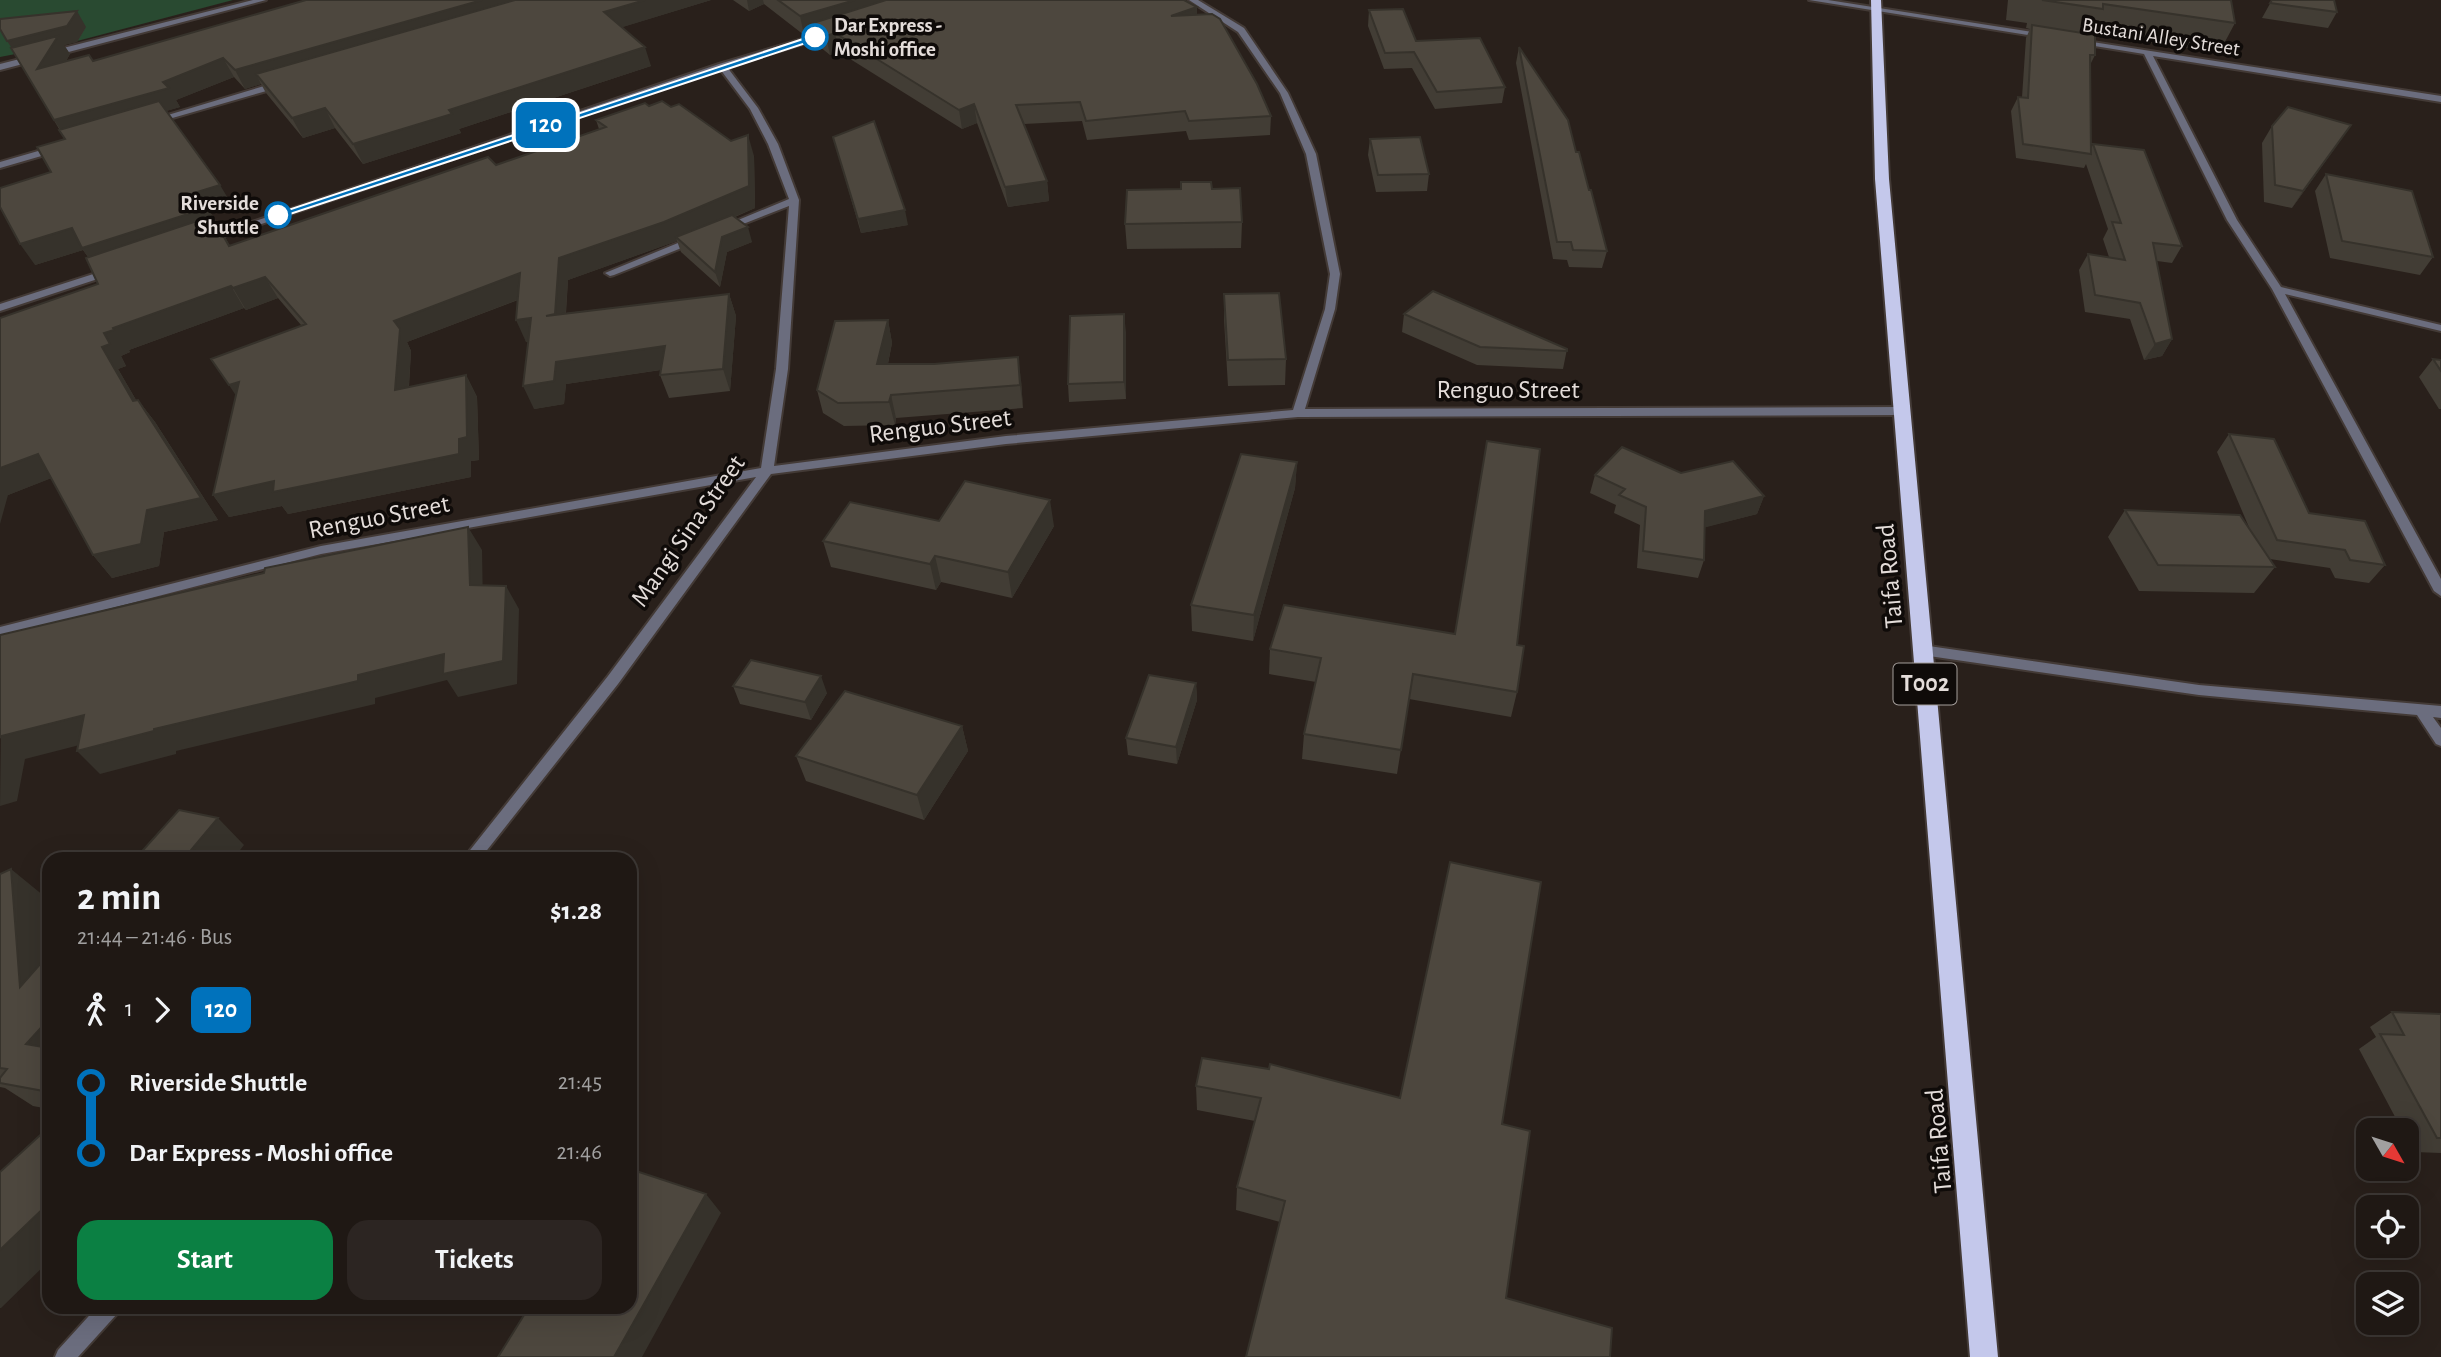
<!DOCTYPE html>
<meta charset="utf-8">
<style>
:root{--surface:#1f1814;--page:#2c2522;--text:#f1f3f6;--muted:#a1a0a0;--line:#3c3734;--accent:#0b8043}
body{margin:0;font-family:"Alegreya Sans",sans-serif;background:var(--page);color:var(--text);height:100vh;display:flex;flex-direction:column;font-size:26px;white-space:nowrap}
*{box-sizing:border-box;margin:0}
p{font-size:23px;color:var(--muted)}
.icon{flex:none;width:38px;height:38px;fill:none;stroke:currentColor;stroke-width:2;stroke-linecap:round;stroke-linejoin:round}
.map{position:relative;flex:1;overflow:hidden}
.sheet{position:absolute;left:42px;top:852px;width:595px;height:462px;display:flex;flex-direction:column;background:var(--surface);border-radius:21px;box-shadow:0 7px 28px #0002,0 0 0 2px var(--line)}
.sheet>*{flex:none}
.badge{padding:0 14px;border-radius:10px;font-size:24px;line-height:46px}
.needle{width:46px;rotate:129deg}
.fabs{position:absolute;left:2356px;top:1118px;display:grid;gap:14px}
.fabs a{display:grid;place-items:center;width:63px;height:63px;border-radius:14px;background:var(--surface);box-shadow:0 7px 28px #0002,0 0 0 2px var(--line);font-size:35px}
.map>.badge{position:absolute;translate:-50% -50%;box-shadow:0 0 0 4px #fff}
.legs{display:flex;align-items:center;gap:10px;height:77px;padding:0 35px;font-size:23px}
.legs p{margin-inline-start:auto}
.overview{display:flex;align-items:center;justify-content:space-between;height:119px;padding:0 35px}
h1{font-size:38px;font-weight:600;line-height:52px}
.button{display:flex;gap:14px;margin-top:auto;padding:14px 35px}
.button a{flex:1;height:80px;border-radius:21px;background:var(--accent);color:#fff;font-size:28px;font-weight:600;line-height:80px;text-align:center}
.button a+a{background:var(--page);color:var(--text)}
ul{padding:0 35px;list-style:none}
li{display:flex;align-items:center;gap:24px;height:70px;font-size:26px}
li i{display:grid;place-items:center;width:10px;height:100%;margin:0 9px;background:currentColor}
li i::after{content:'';width:18px;height:18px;margin:-9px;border:5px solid;border-radius:50%;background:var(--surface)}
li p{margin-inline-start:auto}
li:first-child i{background:linear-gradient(#0000 50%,currentColor 0)}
li:last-child i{background:linear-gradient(currentColor 50%,#0000 0)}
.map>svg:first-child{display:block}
.green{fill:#294a31}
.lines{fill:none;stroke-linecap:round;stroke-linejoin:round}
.minor-casing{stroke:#433a36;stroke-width:4}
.trunk-casing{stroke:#433a36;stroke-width:4}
.minor{fill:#6b6d7e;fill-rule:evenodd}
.trunk{fill:#c4c8eb;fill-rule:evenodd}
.wall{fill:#423d35}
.shaded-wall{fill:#36322b}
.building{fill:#4d473e;stroke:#36322b;stroke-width:2}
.line-1{fill:#0072bc;stroke:#fff;stroke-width:2}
.stop-1-dot{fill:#fff;stroke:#0072bc;stroke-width:3.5}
.labels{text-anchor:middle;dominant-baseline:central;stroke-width:7;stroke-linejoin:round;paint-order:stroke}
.far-stop-label{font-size:21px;font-weight:bold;fill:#e4ddda;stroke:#0f0b09;text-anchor:start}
.far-street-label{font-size:21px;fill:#e4ddda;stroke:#0f0b09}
.shield{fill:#0f0b09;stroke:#a49e9b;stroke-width:2}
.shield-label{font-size:24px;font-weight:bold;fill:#e4ddda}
.street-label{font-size:26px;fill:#e4ddda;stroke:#0f0b09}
</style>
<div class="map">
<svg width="2441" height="1357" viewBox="0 0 2441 1357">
<rect width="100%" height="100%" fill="#29201b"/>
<!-- green -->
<path class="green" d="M0,0H233L62,45L0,57Z"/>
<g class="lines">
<!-- minor casing -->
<g class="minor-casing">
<path id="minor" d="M253,0H266L0,70V64Z
M1189,0H1198L1244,28L1288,93L1316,154L1340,274L1335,309L1305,409L1902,407L1908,411L1902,415L1298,417L1006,444L771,474L618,684L480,859H463L608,676L756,477L321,554L0,637V627L321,546L761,468L776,369L789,206L728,230L719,228L789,199L768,144L750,109L720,69L211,241L202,239L719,64L829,31H832V35L727,67L758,108L778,144L799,200L788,369L774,466L1006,436L1293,410L1325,309L1330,274L1306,154L1280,93L1238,32Z
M1809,0H1828L2046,34L2050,36L2046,38Z
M2073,39L2441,96V102L2153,56L2237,220L2281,287L2441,325V331L2285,294L2441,579V596L2434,591L2272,289L2227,220L2144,54L2076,43H2073Z
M281,81L285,84L284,86L155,123L148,121Z
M59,145L62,146V150L0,168V162Z
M695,236L699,237V241L614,275L610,276L605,273Z
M112,268L117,271L116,273L0,311V304Z
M1922,645L2199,685L2441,706V718L2433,717L2441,728V746L2436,744L2417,715L2199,695L1922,655L1915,650Z
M97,1307H120L117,1314L78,1357H55L58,1350Z"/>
</g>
<!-- trunk casing -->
<g class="trunk-casing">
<path id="trunk" d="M1871,0H1881L1889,179L1998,1357H1970L1875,179Z"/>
</g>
<!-- minor -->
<use href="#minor" class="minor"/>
<!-- trunk -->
<use href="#trunk" class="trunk"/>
</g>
<!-- wall -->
<path class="wall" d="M306,0H711L622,27L651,66L459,129L461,133L363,164L335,128L303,138L266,93L261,84L245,89L234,77L176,100L180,107L166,111L232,205L210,212L230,246L496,165L599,129L596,120L649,106L671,107L754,156L755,208L735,217L752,242L727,252L720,287L681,252L677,241L568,280L566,313L729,294L736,316L730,391L669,398L660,375L661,370L566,384L564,404L534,409L528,342H526L518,300L407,342L411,351L409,387L466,375L477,397L479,460L471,461V477L288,514L282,506L229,517L213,495L301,325L278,298L246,310L244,308L129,350L130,352L121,356L126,366L118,369L136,400H138L155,422L218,520L164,532L159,566L112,578L93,555L51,478L8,495L0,318L98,284L88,257L83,250L35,265L51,172L65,139L11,48L86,27L77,42L64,45L70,54L66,61H93Z
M733,0H1184L1197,15L1271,116L1270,135L1189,140L1186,131L1087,140L1082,121L1024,124L1047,181L1049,201L1008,207L977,123L962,129L839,52L830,55L814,42L812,33L804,35L764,4L749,11Z
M2008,0H2231L2235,23L2219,53L2092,33L2091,34L2095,55L2090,65L2091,149L2093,144L2182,246L2172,263L2157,261L2172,339L2162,356L2144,360L2130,319L2085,312L2079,270L2088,254L2109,257L2103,239L2108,229L2086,164L2084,168L2016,158L2011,111L2018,97H2022L2026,38L2030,29L2026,28L2027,23L2006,20Z
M2272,0L2337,12L2328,28L2262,18Z
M1369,10L1416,41L1505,87L1502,103L1435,109L1412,68L1384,69L1368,26Z
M1519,47L1576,152L1589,190L1607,251L1602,268L1569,267L1567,260L1553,259L1516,63Z
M2351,125L2292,208L2264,202L2262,143L2272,126Z
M833,137L908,225L861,233Z
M1370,139L1429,174L1427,191L1376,192L1368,155Z
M2326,174L2433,257L2420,275L2330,258L2315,191Z
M1212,189L1242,222L1241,248L1127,249L1125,224Z
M1224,294L1286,359L1285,385L1228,386L1224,320Z
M1404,314L1567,349L1563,369L1477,365L1402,332Z
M888,320L892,343L888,364L1021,380L1023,408L896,418L895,425L844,426L823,413L817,390Z
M1126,332V399L1069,402L1068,384Z
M2433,359L2441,360V409H2439L2419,377Z
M2229,434L2309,513L2385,565L2369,583L2335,578L2330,568L2270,559L2275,567L2254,593L2139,591L2108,537L2125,510L2251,532L2217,452Z
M1487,441L1517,645V692L1511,717L1409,699L1397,774L1302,759L1304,734L1316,682L1269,674L1270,649L1455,634Z
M1297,462L1295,488L1253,641L1192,631L1191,605Z
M1595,475L1764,496L1757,514L1705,527L1704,560L1698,578L1637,568L1640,525L1614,513L1616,505L1590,493Z
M939,521L1054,526L1012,598L941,582L936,590L831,567L823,541Z
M1196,683L1197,700L1177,764L1128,755L1126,738Z
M733,686L827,693L811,720L740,704Z
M962,726L968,751L924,820L806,781L796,756Z
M0,874L44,896L49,954V1109L33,1106L5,1088L0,1087Z
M1444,890L1502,1124L1506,1298L1280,1222L1236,1210L1237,1187L1255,1121L1197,1110L1196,1086L1400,1098Z
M2392,1012L2441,1014V1153L2414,1152L2406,1138V1130H2402L2359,1049L2376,1037L2370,1027Z"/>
<!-- shaded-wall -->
<path class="shaded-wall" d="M482,0H551L256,74L261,84L245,89L235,70Z
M645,0H711L610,31L604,12Z
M747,0H763L764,4L749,11Z
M855,0H918L810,24L812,33L804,35L800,16Z
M1197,7V25L1171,16Z
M77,11L86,27L77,42L64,45L70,54L50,88L18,57L7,41Z
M835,33L839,52L830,55L826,36Z
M645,47L651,66L459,129L461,133L363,164L353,144L449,110Z
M223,58L234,77L176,100L180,107L67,140L54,120L163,82Z
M974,104L977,123L962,129L959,110Z
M325,108L335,128L303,138L292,118Z
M2351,125L2340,141L2292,208L2303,191Z
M748,135L754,156L755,208L679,240L676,237L677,241L671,243L568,280L564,336L546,316L559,258Z
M1047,181L1049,201L1008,207L1005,187Z
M220,185L232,205L210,212L243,267L97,269L83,250L35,265L20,244L72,228Z
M905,210L908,225L861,233L858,219Z
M748,227L752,242L727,252L720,287L715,272L722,237Z
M520,273L530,295L407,342L411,351L407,412L395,390L394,321Z
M265,277L278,298L246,310L233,288Z
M231,286L244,308L129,350L130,352L121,356L126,366L118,369L150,424L133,401L102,347L104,333L113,328Z
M729,294L736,316L730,391L723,369Z
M1124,314L1126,332V399L1124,382Z
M531,318L540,340L526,342L516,320Z
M888,320L892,343L883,387L877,364Z
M2172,339L2162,356L2144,360L2155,344Z
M665,346L673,368L566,384L564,404L534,409L523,386L556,362Z
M1018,357L1021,380L1023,408L1020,385Z
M466,375L477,397L479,460L471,461V477L288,514L282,506L229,517L213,495Z
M239,382L244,408L229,385Z
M891,395L896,418L895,425L889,402Z
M138,400L155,422L218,520L164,532L159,566L112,578L93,555L147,510Z
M38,454L57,476L8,495L0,524V468Z
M1297,462L1295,488L1253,641L1254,615Z
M1764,496L1757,514L1699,529L1705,511Z
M1050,500L1054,526L1012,598L1008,572Z
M468,527L482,550L483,608L470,585Z
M935,556L941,582L936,590L930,564Z
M506,586L519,609L517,684L458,697L447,680L375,698V704L176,751V754L100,774L77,751L154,729L358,675Z
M821,676L827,693L811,720L805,702Z
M1196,683L1197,700L1177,764L1176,747Z
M84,715L107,738L25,759L17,801L0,806L1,736Z
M962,726L968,751L924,820L917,795Z
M218,818L244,845L233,859L191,850Z
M11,869L44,896L49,954L20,987Z
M49,1019V1059L26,1044Z
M706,1194L721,1213L642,1357H614Z
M49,1203V1261L1,1308H0V1250Z"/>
<!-- building -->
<path class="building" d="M306,0H482L235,70L223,58L163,82L169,88L54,120L11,48L58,36L37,69L89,55L93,61Z
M515,0H645L604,12L645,47L449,110L452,114L353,144L325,108L292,118L256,74Z
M778,0H855L800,16Z
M886,0H1184L1197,7L1171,16L1212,14L1220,19L1257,84L1271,116L1189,121L1185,111L1086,121L1080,102L1016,105L1047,181L1005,187L974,104L959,110L835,33L826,36L810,24Z
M2042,0H2231L2235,23L2103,4V9Z
M2272,0H2334L2337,12L2270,3Z
M1403,9L1416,41L1480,38L1505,87L1437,92L1414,52L1385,53L1369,10Z
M77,11L67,26L7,41L0,29V19Z
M2032,25L2095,35V55H2090L2091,154L2023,144L2018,97L2028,98Z
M1519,47L1568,120L1576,152H1579L1589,190H1591L1607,251L1573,250L1571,242H1557Z
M159,101L220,185L197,192L207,208L82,248L72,228L20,244L0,207V188L51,172L37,147L65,139L59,130Z
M662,101L671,107L679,104L731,141L748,135L749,186L664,222L559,258L555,314L546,316L729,294L723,369L660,375L665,346L556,362L554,381L523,386L531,318L516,320L520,273L394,321L400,329L395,390L466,375L467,437L459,439V454L273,492L274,481L213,495L239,382L229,385L211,359L306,324L265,277L233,288L231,286L113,328L114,330L104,333L110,344L102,347L133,401L138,400L201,498L147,510L141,544L93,555L38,454L0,468V318L98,284L86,258L212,216L229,246L488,157L496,165L606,127L596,120L645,103L649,106Z
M2288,107L2351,125L2303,191L2275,185L2272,126Z
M874,121L905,210L858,219L833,137Z
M1420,137L1429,174L1378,175L1370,139Z
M2093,144L2144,150L2182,246L2153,243L2172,339L2155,344L2140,303L2095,295L2088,254L2125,260L2112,222L2121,223Z
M2326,174L2412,191L2433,257L2342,241Z
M1181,182H1211L1212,189L1240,188L1242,222L1125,224L1127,190L1181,189Z
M732,215L748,227L722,237L715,272L676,237Z
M1433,291L1567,349V351L1480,347L1404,314Z
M1279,293L1286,359L1228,360L1224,294Z
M1124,314V382L1068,384L1070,316Z
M888,320L877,364H934L1018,357L1020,385L891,395L889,402L838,403L817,390L835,321Z
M2433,359L2441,360V371Z
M2229,434L2274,439L2309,513L2365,521L2385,565L2350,560L2345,550L2277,540Z
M1487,441L1540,449L1517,645L1524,646L1517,692L1413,674L1401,750L1304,734L1321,658L1270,649L1284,605L1455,634Z
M1622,447L1681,473L1733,461L1764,496L1705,511L1704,560L1643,551L1646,507L1619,495L1625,489L1595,475Z
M1241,454L1297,462L1254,615L1191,605Z
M965,481L1050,500L1008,572L935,556L930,564L823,541L850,502L939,521Z
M2125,510L2240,515L2275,567L2158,565Z
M468,527L470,585L506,586L503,661L443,674L444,654L358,675V681L154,729V731L77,751L84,715L1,736L0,738V635L264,573L265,568Z
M751,660L821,676L805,702L733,686Z
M1149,675L1196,683L1176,747L1126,738Z
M845,691L962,726L917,795L796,756Z
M179,810L218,818L191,850L234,859H135Z
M1450,862L1541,882L1502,1124L1530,1131L1506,1298L1612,1328L1610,1357H1246L1285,1201L1237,1187L1261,1098L1196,1086L1202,1058L1269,1069L1270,1064L1400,1098Z
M11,869L20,987L49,954V1019L26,1044L49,1048V1092L0,1083V1078L7,1069L0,1068V874Z
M2392,1012L2441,1014V1138H2437L2380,1034L2404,1035Z
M49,1127V1203L0,1250V1172Z
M630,1169L706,1194L614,1357H498L529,1307H630Z"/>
<!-- line-1 -->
<path class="line-1" d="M815,35L818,39L281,217L273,215Z"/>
<!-- markers -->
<g class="stop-1-dot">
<circle cx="815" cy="37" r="12"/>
<circle cx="278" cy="215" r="12"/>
</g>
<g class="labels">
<!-- far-stop labels -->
<g class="far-stop-label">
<text x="834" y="25">Dar Express -<tspan x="834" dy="24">Moshi office</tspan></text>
<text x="259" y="203" text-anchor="end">Riverside<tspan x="259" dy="24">Shuttle</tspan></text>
</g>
<!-- far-street labels -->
<g class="far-street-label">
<text transform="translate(2161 37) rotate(9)">Bustani Alley Street</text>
</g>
<!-- shield labels -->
<rect class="shield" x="1893.5" y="663.5" width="63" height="41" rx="5"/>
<g class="shield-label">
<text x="1925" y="684">T002</text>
</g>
<!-- street labels -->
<g class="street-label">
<text x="1508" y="390">Renguo Street</text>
<text transform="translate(940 426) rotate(-7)">Renguo Street</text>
<text transform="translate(379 517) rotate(-11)">Renguo Street</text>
<text transform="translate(688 531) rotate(-55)">Mangi Sina Street</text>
<text transform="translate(1890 576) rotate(-95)">Taifa Road</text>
<text transform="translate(1939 1141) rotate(-95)">Taifa Road</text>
</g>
</g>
</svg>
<div class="fabs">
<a><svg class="needle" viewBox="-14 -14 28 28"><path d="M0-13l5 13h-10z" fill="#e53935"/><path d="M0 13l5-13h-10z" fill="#a1a0a0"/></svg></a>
<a><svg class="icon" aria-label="locate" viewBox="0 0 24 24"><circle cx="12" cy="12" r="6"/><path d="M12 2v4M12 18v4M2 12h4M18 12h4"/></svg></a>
<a><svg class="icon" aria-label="layers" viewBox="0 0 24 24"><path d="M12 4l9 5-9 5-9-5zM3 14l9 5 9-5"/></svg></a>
</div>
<b class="badge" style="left:546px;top:125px;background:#0072bc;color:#fff">120</b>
<section class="sheet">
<div class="overview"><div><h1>2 min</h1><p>21:44 – 21:46 · Bus</p></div><b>$1.28</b></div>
<div class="legs"><svg class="icon" aria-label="walk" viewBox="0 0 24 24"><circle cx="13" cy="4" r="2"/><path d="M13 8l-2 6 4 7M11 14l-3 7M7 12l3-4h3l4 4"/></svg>1<svg class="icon" aria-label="forward" viewBox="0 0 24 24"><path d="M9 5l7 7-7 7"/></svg><b class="badge" style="background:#0072bc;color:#fff">120</b></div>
<ul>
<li><i style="color:#0072bc"></i><b>Riverside Shuttle</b><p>21:45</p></li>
<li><i style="color:#0072bc"></i><b>Dar Express - Moshi office</b><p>21:46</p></li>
</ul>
<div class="button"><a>Start</a><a>Tickets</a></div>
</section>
</div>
